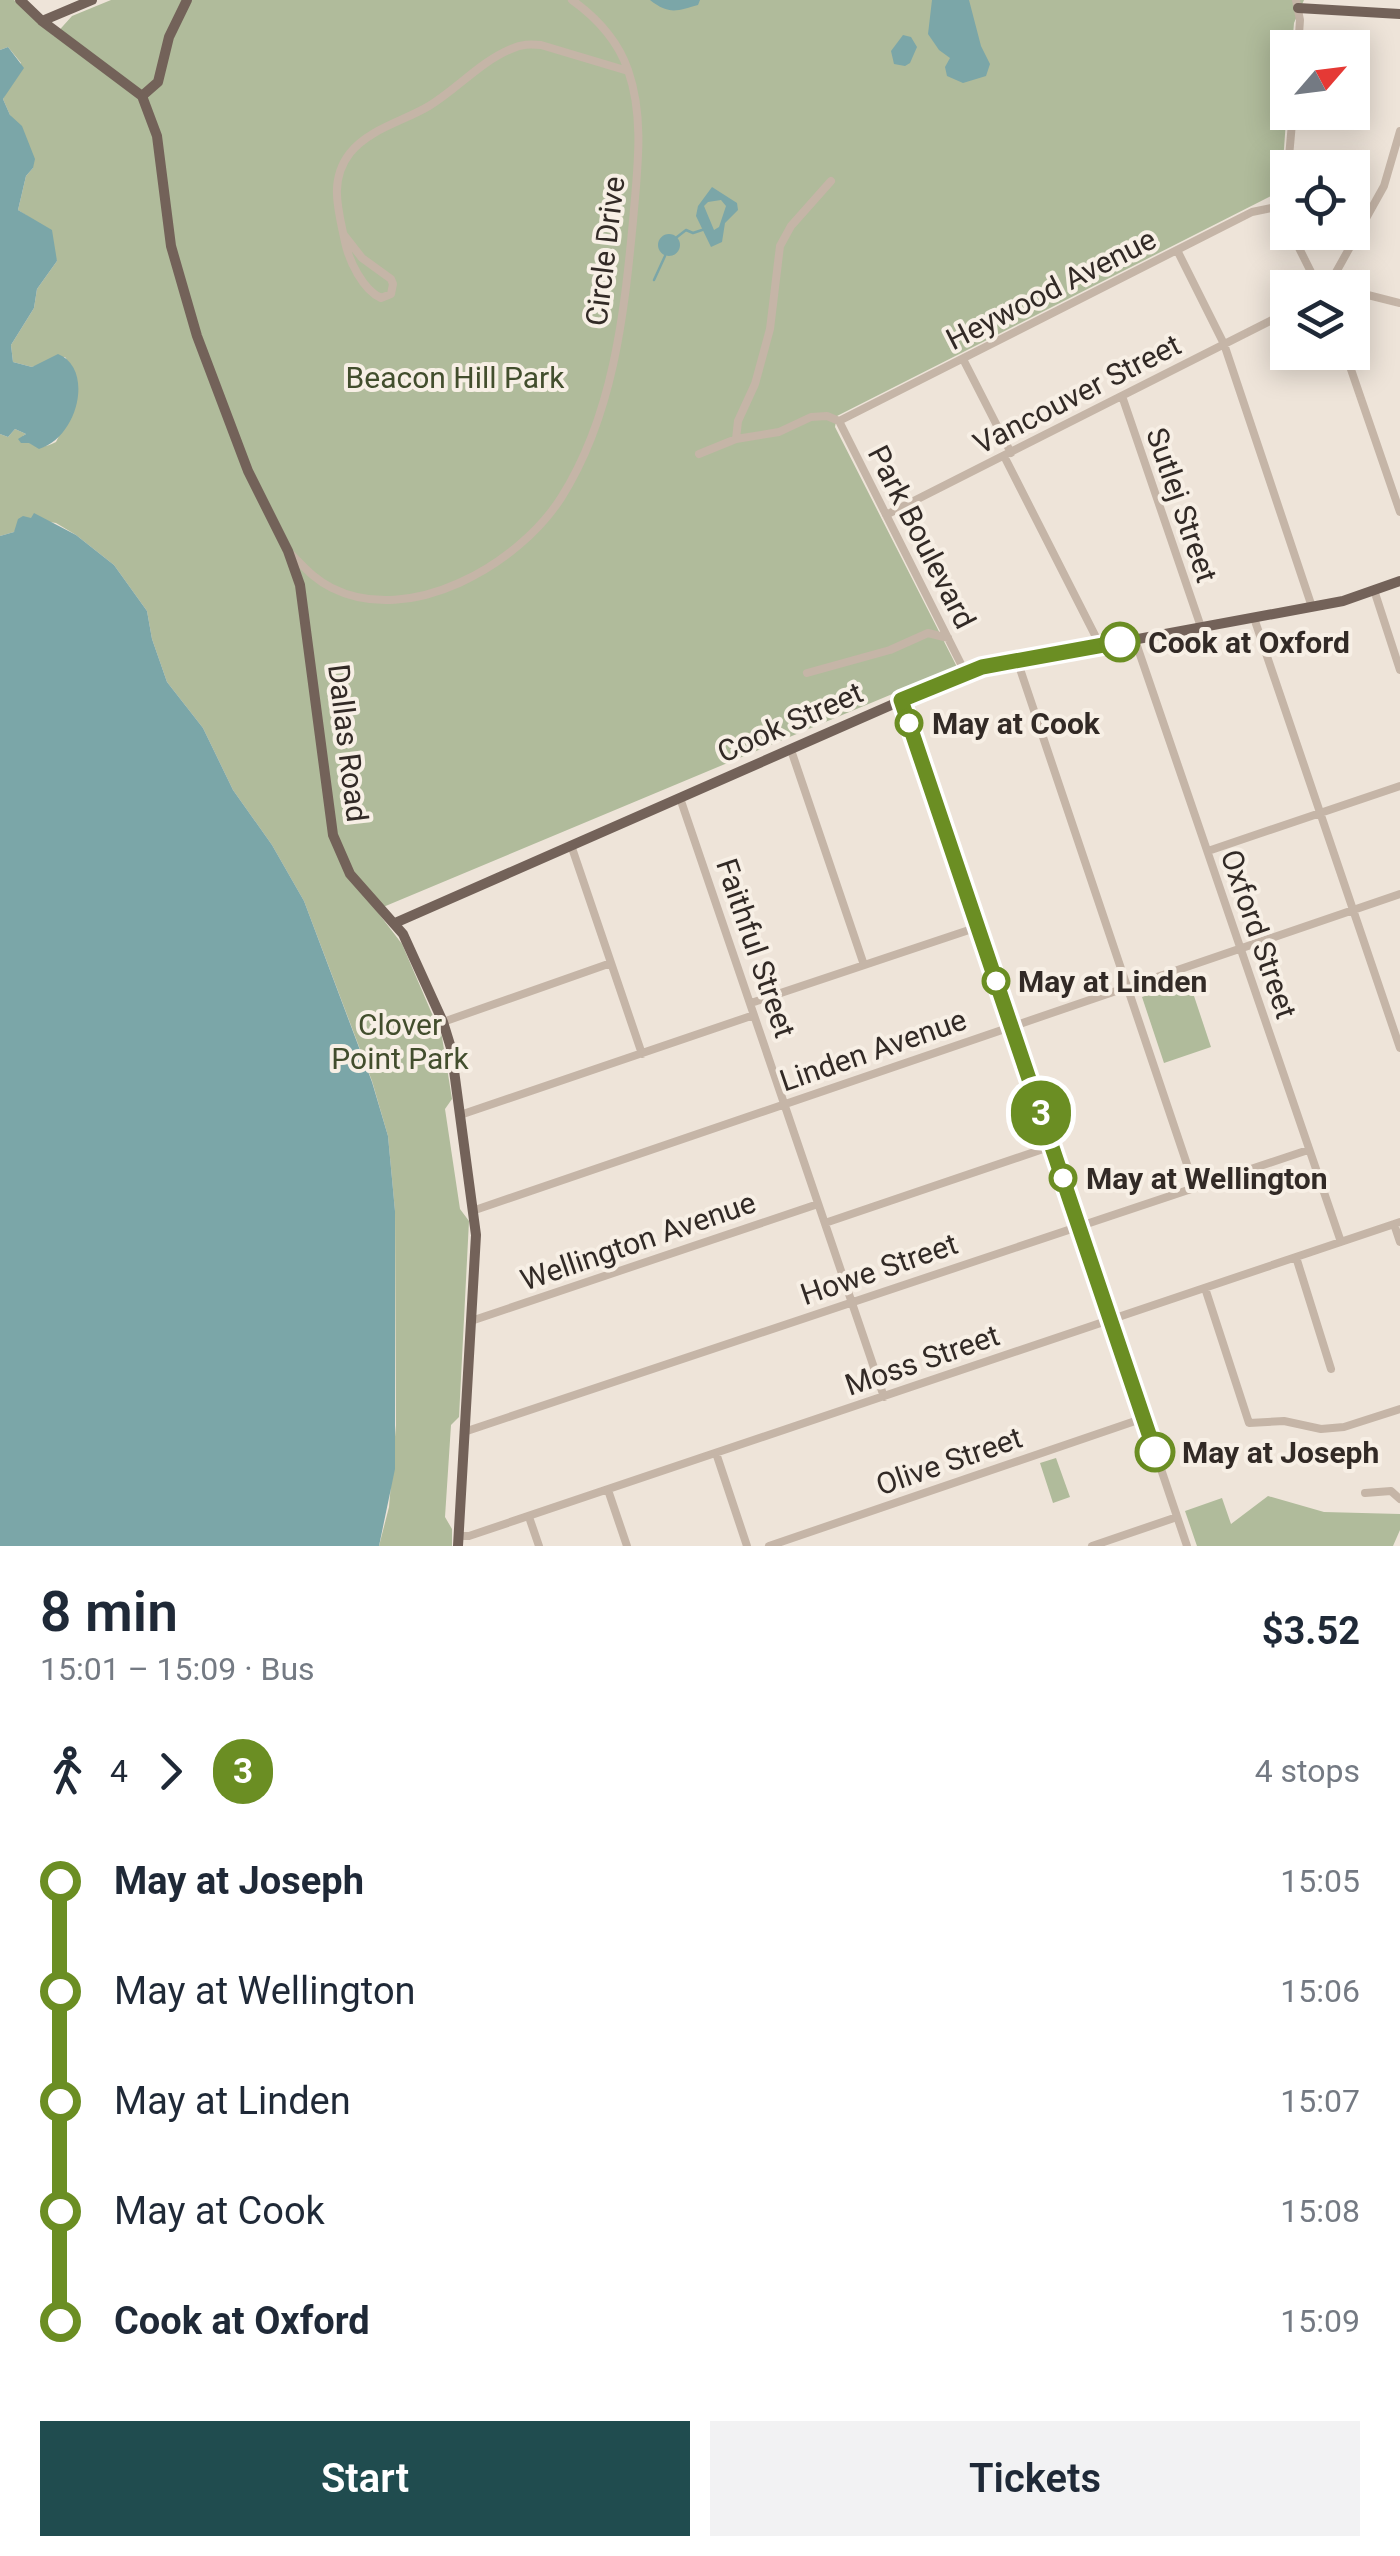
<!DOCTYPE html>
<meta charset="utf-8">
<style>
:root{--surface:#fff;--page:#f2f2f3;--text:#1f2937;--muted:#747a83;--accent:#204c4f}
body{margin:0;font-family:Roboto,sans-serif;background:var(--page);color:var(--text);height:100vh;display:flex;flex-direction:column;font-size:38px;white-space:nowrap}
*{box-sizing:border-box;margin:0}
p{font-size:32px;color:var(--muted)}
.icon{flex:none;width:55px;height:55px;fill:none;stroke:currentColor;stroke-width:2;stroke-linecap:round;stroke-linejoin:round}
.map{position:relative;height:1546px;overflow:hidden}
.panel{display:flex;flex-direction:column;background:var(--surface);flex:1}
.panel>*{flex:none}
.badge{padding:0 20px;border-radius:32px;font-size:35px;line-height:65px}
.needle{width:65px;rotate:62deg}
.controls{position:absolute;left:1270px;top:30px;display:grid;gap:20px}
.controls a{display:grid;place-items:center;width:100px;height:100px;border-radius:0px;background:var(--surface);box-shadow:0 5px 25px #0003;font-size:50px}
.map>.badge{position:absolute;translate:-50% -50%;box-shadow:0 0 0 5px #fff}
.legs{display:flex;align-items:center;gap:15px;height:110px;padding:0 40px;font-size:32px}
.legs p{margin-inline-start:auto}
.summary{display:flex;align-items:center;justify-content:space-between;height:170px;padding:0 40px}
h1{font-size:55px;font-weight:600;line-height:75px}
.primary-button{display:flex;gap:20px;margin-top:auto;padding:20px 40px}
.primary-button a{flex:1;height:115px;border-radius:0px;background:var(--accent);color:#fff;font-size:40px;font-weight:600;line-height:115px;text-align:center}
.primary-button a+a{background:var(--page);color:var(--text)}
ul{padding:0 40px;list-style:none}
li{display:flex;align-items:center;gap:35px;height:110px;font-size:38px}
li i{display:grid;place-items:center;width:15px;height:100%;margin:0 12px;background:currentColor}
li i::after{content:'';width:25px;height:25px;margin:-12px;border:8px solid;border-radius:50%;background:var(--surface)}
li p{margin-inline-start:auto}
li:first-child i{background:linear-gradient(#0000 50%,currentColor 0)}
li:last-child i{background:linear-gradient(currentColor 50%,#0000 0)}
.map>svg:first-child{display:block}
.green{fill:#b0bb9b}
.water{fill:#7ba6a8;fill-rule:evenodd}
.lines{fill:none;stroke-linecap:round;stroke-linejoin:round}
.stream{stroke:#7ba6a8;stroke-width:2.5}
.minor{stroke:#c5b5a7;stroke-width:8}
.major{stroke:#736259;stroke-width:10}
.line-1-casing{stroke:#fff;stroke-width:22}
.line-1{stroke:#6b8e23;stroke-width:15}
.stop-1-dot{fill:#fff;stroke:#6b8e23;stroke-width:5}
.labels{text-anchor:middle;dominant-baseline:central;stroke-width:8;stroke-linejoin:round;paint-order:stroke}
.street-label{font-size:30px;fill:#322a26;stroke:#f7efe5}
.park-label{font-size:30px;fill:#424e2d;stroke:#f7efe5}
.stop-label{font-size:30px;font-weight:bold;fill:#322a26;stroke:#f7efe5;text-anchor:start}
</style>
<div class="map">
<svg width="1400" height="1546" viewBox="0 0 1400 1546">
<rect width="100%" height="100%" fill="#eee4d9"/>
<!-- green -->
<path class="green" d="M0,0H14L54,36L72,16L111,0H1304L1294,23L1292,47L1288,48L1287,106L1281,191L837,416L835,427L957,667L376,910L402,944L442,1037L452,1099L445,1109L460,1209L469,1221L459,1417L451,1425L445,1517L452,1529V1546H379L389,1507L396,1425L395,1211L388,1136L372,1081L304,901L272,845L233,790L203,728L167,682L152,639L147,611L114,565L76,535L56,523L26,518L14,532L0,536V434L8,437L15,429L26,434L23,436C34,449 42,449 56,442C71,412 88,387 65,357L32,367L13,362L11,345L34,308L37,289L57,261L35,221L18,210L26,176L33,168L3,99L21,63L8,47L0,50Z
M1189,981L1211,1047L1164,1063L1142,997Z
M1056,1458L1070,1497L1053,1503L1040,1463Z
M1268,1496L1324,1512L1400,1514V1530L1393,1546H1197L1185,1511L1222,1498L1231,1524Z"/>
<!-- water -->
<path class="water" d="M650,0H700L698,5C677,11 669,15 650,0Z
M932,0H969L981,46L990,64L986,76L963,83L947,76L945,67L950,58L939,50L928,34Z
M903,35L911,37L917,47L910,63L905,66L894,64L891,51Z
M8,47L24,68L3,99L10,115L22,126L35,159L33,168L26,176L18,210L52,230L57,261L37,289L34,308L11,345L13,362L32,367L58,354C94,368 79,437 39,449L29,443H21L18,439L26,434L15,429L8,437L0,434V50Z
M712,187L737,203L738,210L725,223L722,242L711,247L696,216L698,206ZM721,200L726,206L719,227L714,230L704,206L708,202Z
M658 245a11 11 0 1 1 22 0a11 11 0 1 1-22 0Z
M34,513L76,535L114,565L147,611L152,639L167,682L203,728L233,790L272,845L304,901L372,1082L388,1136L395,1211V1469L379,1546H0V536L14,532L18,519L23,516L31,518Z"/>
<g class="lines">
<!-- stream -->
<path class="stream" d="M677,237L686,230L693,233L702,230
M654,280L665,256"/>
<!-- minor -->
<path class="minor" d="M1296,0L1300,20L1298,48
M1288,168L1293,112
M1288,175V219
M1291,232L1319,288
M344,235L362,258L391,279L393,284L391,294L381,298C363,290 349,261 345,242C339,212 328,181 350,153C369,129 404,121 429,106C457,89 480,62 511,49C522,44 530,44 541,45L628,71
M1177,250L1224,344L1312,607
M1335,274L1384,186L1400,131
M1352,291L1400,303
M1345,352L1400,512
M963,359L1011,453
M1122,396L1201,627
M839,421L1252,212L1286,205
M839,421L965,672
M736,439L738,421L755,384L770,329L780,246L791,226L831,181
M699,454L736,439L779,432L811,417L827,416L839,421
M1004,456L1100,645
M886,515L1288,312
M291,554C304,567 315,580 332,588C410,627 518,565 561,498C613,416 624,316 633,221C637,171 645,119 628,70C618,41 597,18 572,0
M1374,590L1400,670
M1254,618L1400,1048
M1135,640L1341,1242
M1017,660L1195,1188
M807,673L890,650L928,633L948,638
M901,700L1187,1546
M791,750L864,965
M680,798L884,1397
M571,845L642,1054
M1208,851L1400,786
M751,1003L978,927
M443,1022L611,963
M460,1115L754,1015
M475,1210L1400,894
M825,1223L1052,1146
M1394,1224L1400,1242
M1296,1257L1331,1369
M1205,1288L1249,1423L1284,1421L1321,1429L1344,1427L1400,1409
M471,1321L818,1204
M464,1432L1308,1150
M716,1453L747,1546
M608,1490L627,1546
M1365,1493L1391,1491L1400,1499
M529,1517L539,1546
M458,1536H469L1400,1222
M769,1546L1144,1418
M1092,1546L1177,1517"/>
<!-- major -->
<path class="major" d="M20,0L42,21L142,96L157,136L171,246L197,336L248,471L288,551L300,585L333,835L350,874L403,934L443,1022L451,1048L476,1235L458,1546
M1298,8L1400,14
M42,21L92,0
M142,96L158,82L169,37L187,0
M395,923L971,670L1343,601L1400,581"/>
</g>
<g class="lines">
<!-- line-1 casing -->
<g class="line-1-casing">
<path id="line-1" d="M1120,642L982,667L901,700L1155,1452"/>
</g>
<!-- line-1 -->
<use href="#line-1" class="line-1"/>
</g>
<!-- markers -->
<g class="stop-1-dot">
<circle cx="1120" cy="642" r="18"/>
<circle cx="909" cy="723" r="12"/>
<circle cx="996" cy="981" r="12"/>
<circle cx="1063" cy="1178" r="12"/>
<circle cx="1155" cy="1452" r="18"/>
</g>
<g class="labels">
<!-- street labels -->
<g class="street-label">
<text transform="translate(605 251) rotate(-83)">Circle Drive</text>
<text transform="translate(1051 289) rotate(-27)">Heywood Avenue</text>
<text transform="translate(1077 394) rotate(-27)">Vancouver Street</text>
<text transform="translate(1182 505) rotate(71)">Sutlej Street</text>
<text transform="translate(922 537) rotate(63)">Park Boulevard</text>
<text transform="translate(790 722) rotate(-24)">Cook Street</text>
<text transform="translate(348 743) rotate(83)">Dallas Road</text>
<text transform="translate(1259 934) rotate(71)">Oxford Street</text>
<text transform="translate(756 948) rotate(71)">Faithful Street</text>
<text transform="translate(873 1050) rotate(-19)">Linden Avenue</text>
<text transform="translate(638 1241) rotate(-19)">Wellington Avenue</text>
<text transform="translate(879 1269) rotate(-19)">Howe Street</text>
<text transform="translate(922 1360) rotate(-19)">Moss Street</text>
<text transform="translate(949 1461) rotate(-19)">Olive Street</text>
</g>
<!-- park labels -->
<g class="park-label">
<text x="455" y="377">Beacon Hill Park</text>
<text x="400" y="1024">Clover<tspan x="400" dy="34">Point Park</tspan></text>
</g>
<!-- stop labels -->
<g class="stop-label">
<text x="1148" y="642">Cook at Oxford</text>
<text x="932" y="723">May at Cook</text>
<text x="1018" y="981">May at Linden</text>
<text x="1086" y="1178">May at Wellington</text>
<text x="1182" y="1452">May at Joseph</text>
</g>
</g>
</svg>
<div class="controls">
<a><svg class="needle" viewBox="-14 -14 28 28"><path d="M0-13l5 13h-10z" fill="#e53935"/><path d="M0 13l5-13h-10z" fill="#747a83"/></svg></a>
<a><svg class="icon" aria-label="locate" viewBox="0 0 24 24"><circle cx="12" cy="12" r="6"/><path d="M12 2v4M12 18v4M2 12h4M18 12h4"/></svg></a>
<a><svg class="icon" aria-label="layers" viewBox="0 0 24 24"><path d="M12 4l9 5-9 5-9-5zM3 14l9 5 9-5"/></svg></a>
</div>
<b class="badge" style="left:1041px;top:1113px;background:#6b8e23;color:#fff">3</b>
</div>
<section class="panel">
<div class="summary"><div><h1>8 min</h1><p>15:01 – 15:09 · Bus</p></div><b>$3.52</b></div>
<div class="legs"><svg class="icon" aria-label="walk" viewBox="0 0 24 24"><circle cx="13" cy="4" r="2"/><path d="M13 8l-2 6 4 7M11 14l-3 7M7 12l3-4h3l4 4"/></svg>4<svg class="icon" aria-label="forward" viewBox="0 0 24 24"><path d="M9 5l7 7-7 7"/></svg><b class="badge" style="background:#6b8e23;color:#fff">3</b><p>4 stops</p></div>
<ul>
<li><i style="color:#6b8e23"></i><b>May at Joseph</b><p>15:05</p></li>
<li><i style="color:#6b8e23"></i><span>May at Wellington</span><p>15:06</p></li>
<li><i style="color:#6b8e23"></i><span>May at Linden</span><p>15:07</p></li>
<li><i style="color:#6b8e23"></i><span>May at Cook</span><p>15:08</p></li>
<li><i style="color:#6b8e23"></i><b>Cook at Oxford</b><p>15:09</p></li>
</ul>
<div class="primary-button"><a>Start</a><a>Tickets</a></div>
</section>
